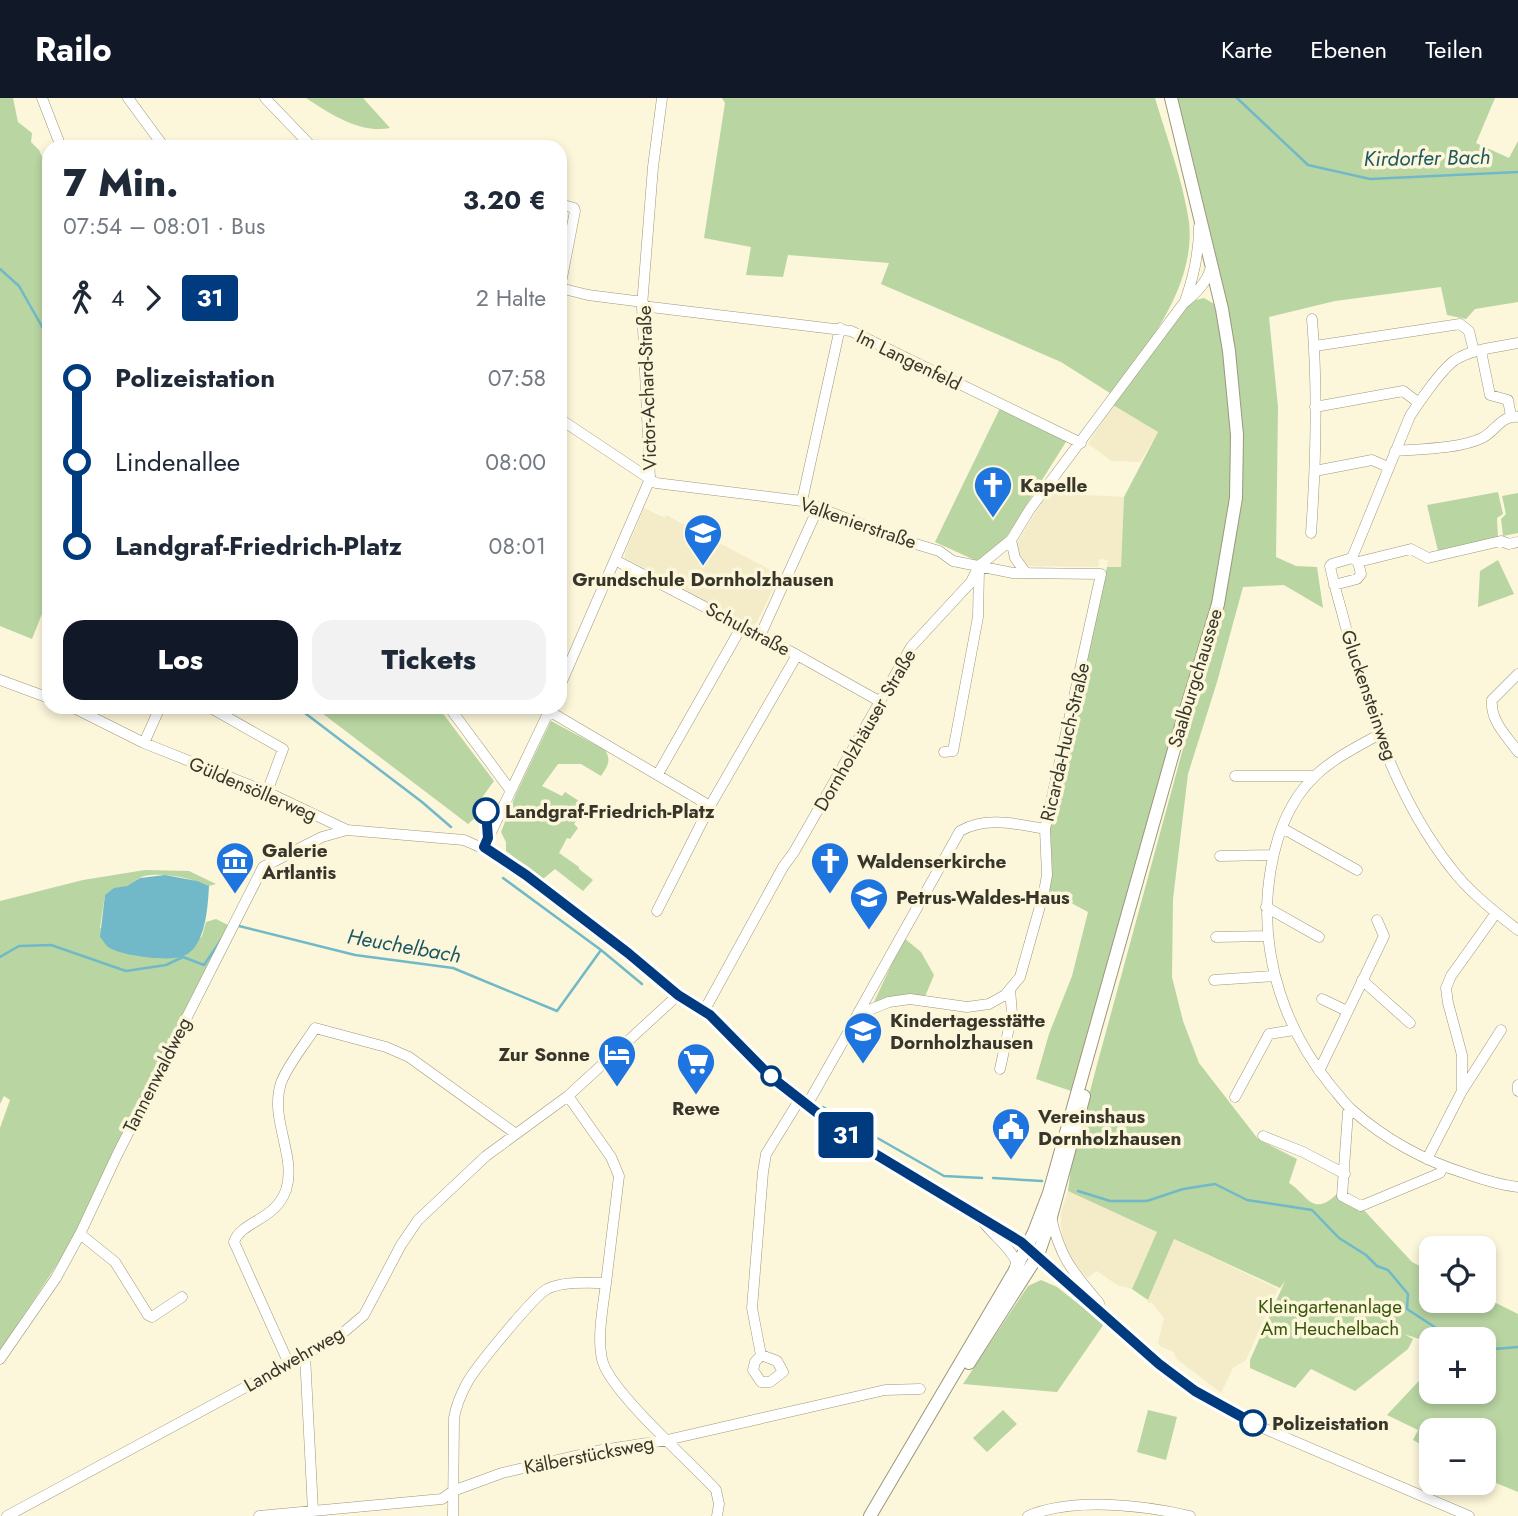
<!DOCTYPE html>
<html lang="de">
<meta charset="utf-8">
<style>
:root{--surface:#fff;--page:#f2f2f3;--text:#1f2937;--muted:#747a83;--accent:#111827}
body{margin:0;font-family:Jost,sans-serif;background:var(--page);color:var(--text);height:100vh;display:flex;flex-direction:column;font-size:26px;white-space:nowrap}
*{box-sizing:border-box;margin:0}
p{font-size:23px;color:var(--muted)}
.icon{flex:none;width:38px;height:38px;fill:none;stroke:currentColor;stroke-width:2;stroke-linecap:round;stroke-linejoin:round}
.map{position:relative;flex:1;overflow:hidden}
.side{position:absolute;left:42px;top:42px;width:525px;height:574px;display:flex;flex-direction:column;background:var(--surface);border-radius:21px;box-shadow:0 4px 10px #0003}
.side>*{flex:none}
.badge{padding:0 14px;border-radius:5px;font-size:24px;line-height:46px}
.tools{position:absolute;left:1419px;top:1138px;display:grid;gap:14px}
.tools a{display:grid;place-items:center;width:77px;height:77px;border-radius:14px;background:var(--surface);box-shadow:0 4px 10px #0003;font-size:35px}
.map>.badge{position:absolute;translate:-50% -50%;box-shadow:0 0 0 4px #fff}
.legs{display:flex;align-items:center;gap:10px;height:77px;padding:0 21px;font-size:23px}
.legs p{margin-inline-start:auto}
.overview{display:flex;align-items:center;justify-content:space-between;height:119px;padding:0 21px}
h1{font-size:38px;font-weight:800;line-height:52px}
.cta{display:flex;gap:14px;margin-top:auto;padding:14px 21px}
.cta a{flex:1;height:80px;border-radius:21px;background:var(--accent);color:#fff;font-size:28px;font-weight:800;line-height:80px;text-align:center}
.cta a+a{background:var(--page);color:var(--text)}
ul{padding:0 21px;list-style:none}
li{display:flex;align-items:center;gap:24px;height:84px;font-size:26px}
li i{display:grid;place-items:center;width:10px;height:100%;margin:0 9px;background:currentColor}
li i::after{content:'';width:18px;height:18px;margin:-9px;border:5px solid;border-radius:50%;background:var(--surface)}
li p{margin-inline-start:auto}
li:first-child i{background:linear-gradient(#0000 50%,currentColor 0)}
li:last-child i{background:linear-gradient(currentColor 50%,#0000 0)}
header{display:flex;align-items:center;gap:42px;box-sizing:border-box;height:98px;padding:0 35px;background:var(--accent);color:#fff}
header strong{font-size:33px}
nav{display:flex;gap:38px;margin-inline-start:auto;font-size:24px}
.map>svg:first-child{display:block}
.built{fill:#f4ecc9}
.green{fill:#b9d5a2}
.water{fill:#71b9c8}
.lines{fill:none;stroke-linecap:round;stroke-linejoin:round}
.stream{stroke:#71b9c8;stroke-width:2.5}
.minor-casing{stroke:#9d977d;stroke-width:11}
.major-casing{stroke:#9d977d;stroke-width:14}
.minor{stroke:#fff;stroke-width:10}
.major{stroke:#fff;stroke-width:12}
.line-1-casing{stroke:#fff;stroke-width:16}
.line-1{stroke:#003b80;stroke-width:10}
.stop-1-dot{fill:#fff;stroke:#003b80;stroke-width:3.5}
.labels{text-anchor:middle;dominant-baseline:central;stroke-width:7;stroke-linejoin:round;paint-order:stroke}
.street-label{font-size:19px;fill:#38362b;stroke:#fcf6da}
.poi-label{font-size:19px;font-weight:bold;fill:#38362b;stroke:#fcf6da;text-anchor:start}
.stop-label{font-size:19px;font-weight:bold;fill:#38362b;stroke:#fcf6da;text-anchor:start}
.park-label{font-size:19px;fill:#37560c;stroke:#fcf6da}
.water-label{font-size:21px;font-style:italic;fill:#1b5864;stroke:#fcf6da}
</style>
<header>
<strong>Railo</strong>
<nav><a>Karte</a><a>Ebenen</a><a>Teilen</a></nav>
</header>
<div class="map">
<svg width="1518" height="1418" viewBox="0 0 1518 1418">
<rect width="100%" height="100%" fill="#fcf6da"/>
<!-- built -->
<path class="built" d="M1113,307L1158,334L1140,364L1112,363L1088,346Z
M1048,395L1124,399L1121,469H1107L1108,462L1099,461L1098,469L1028,468L1025,466L1019,455L1017,444Z
M644,410L665,420L666,417L780,477L757,524L753,528L625,460V455Z
M1068,1093L1157,1134L1132,1191L1117,1187L1097,1173L1087,1180L1070,1160L1063,1144L1061,1127V1115Z
M1174,1141L1278,1191L1246,1262L1233,1270L1221,1295L1178,1262L1174,1257L1175,1255L1160,1248L1158,1244L1164,1220L1152,1205H1147Z"/>
<!-- green -->
<path class="green" d="M0,0H13L18,24L32,35L31,44L39,52L49,73V498L32,541L0,528Z
M306,0H363L390,30C361,36 330,16 306,0Z
M722,0H1155C1167,40 1183,83 1189,124C1196,189 1146,248 1113,297L1061,264L881,186L889,165L788,157L783,179L746,177L751,149L704,140L725,5Z
M1177,0H1495L1476,45L1509,60L1518,43V204L1475,211L1466,221L1447,217L1441,189L1335,203L1269,219L1278,309L1276,459L1296,468L1317,469L1323,510L1284,487L1243,489L1217,584L1188,676L1173,801L1172,879L1183,923L1199,965L1258,1041L1297,1061L1289,1085C1307,1096 1312,1120 1337,1096L1361,1109L1412,1164L1431,1174L1432,1202H1484V1199L1518,1216V1394L1484,1380V1332H1432L1431,1352L1413,1342L1418,1332L1387,1317L1431,1270L1432,1293H1484V1241H1432L1431,1245L1404,1236L1413,1241L1408,1251L1355,1293L1311,1271L1295,1290L1250,1270V1262L1285,1183L1280,1190L1174,1141L1148,1202L1132,1191L1157,1134L1068,1093L1072,1062L1094,978L1222,507C1232,458 1243,410 1243,360C1244,307 1235,254 1225,202C1211,134 1194,67 1177,0Z
M1204,200L1216,207C1225,258 1234,310 1233,362C1232,410 1221,458 1212,505L1071,993L1036,981L1049,936L1072,878L1088,814L1047,792L1048,732L1107,469H1121L1124,399L1158,334L1113,307L1187,208L1196,202Z
M1003,304L1069,339L1005,441L979,464L935,444Z
M1498,394L1503,416L1497,420L1498,440L1438,453L1427,407Z
M1518,395V435L1503,438L1501,421L1506,416L1502,398Z
M1498,462L1514,496L1478,509L1480,473Z
M314,609H438L494,683L478,705L477,718L468,726Z
M551,623L605,652C612,663 607,669 601,678L581,666H558L542,688L562,698L565,694L587,708L574,726L578,730L570,741L567,740L559,755L579,769V771L593,782L583,793L555,771L543,781L506,753V744L501,734L516,696Z
M145,772L189,773L216,786L209,788C191,780 165,774 144,778C137,780 132,787 125,789C117,791 112,792 105,797L100,830L136,858L183,859L202,838L206,824L216,821L230,828L74,1141L0,1253V1030L10,1002L4,998L0,1006V803L83,782Z
M904,840L921,854L934,877L924,901L873,906Z
M1041,1182L1057,1189L1104,1226L1057,1294L963,1286L1028,1188Z
M1003,1312L1017,1326L987,1354L973,1340Z
M1148,1312L1177,1319L1166,1362L1137,1354Z"/>
<!-- water -->
<path class="water" d="M165,777L197,783L209,788C208,807 206,836 194,850C191,854 185,858 181,859C165,863 119,858 107,848C104,845 103,842 100,839L105,797L114,790L127,788L140,780Z"/>
<g class="lines">
<!-- stream -->
<path class="stream" d="M1237,0L1308,67L1370,81L1518,74
M0,171L19,188L49,241
M297,609L422,704L451,729
M503,780L601,852
M239,828L355,857L453,870L557,913L601,852L642,886
M0,859L19,848L51,847L126,873L166,867L183,859L204,867L223,839
M823,1009L944,1078L982,1080
M993,1080L1042,1083
M1078,1093L1110,1103H1147L1183,1091L1215,1086L1247,1102L1312,1112L1339,1140L1366,1157L1377,1168L1388,1172L1408,1196L1407,1211L1453,1241
M1484,1250L1494,1251L1518,1249"/>
<!-- minor casing -->
<g class="minor-casing">
<path id="minor" d="M42,0L61,49
M128,0L164,49
M265,0L312,49
M560,106L574,110L575,113L560,190
M560,190L588,197L643,204
M1185,203C1194,178 1199,155 1199,129
M642,208L851,233L1081,345
M1315,248L1460,226L1469,233L1474,254
M1481,253L1490,297L1508,302L1511,318
M1315,309L1403,293L1419,305
M560,321L656,385L802,403L896,440L939,453L953,463L1013,475L1101,476L1045,731L1047,777L1044,794L1020,879L1005,897L989,906L967,909L910,901L889,904L869,912L854,924L807,1007
M1395,353C1420,351 1459,351 1482,340C1495,334 1501,317 1518,319
M1315,373L1372,362L1388,369
M802,403L840,230
M1311,435C1316,364 1318,292 1312,221
M1011,442L1015,460L1026,475
M1352,460L1410,318C1419,304 1442,271 1455,262C1472,251 1498,249 1518,245
M615,462L797,557L879,603
M1358,464L1411,451L1428,460L1501,443L1509,446L1518,444
M1334,487L1357,481L1361,476L1358,464L1352,460L1332,466L1330,468C1334,488 1340,506 1345,526C1367,611 1396,700 1451,770C1469,794 1495,814 1518,832
M760,538L818,410
M1518,576L1492,602C1490,623 1507,638 1518,654
M0,582L49,600
M560,588L650,381L642,208L653,69L662,0
M72,609L144,645L267,694L347,732L464,742L498,757L628,855L678,897L710,917L770,978L852,1042L1027,1148L1142,1252L1195,1292L1263,1330L1469,1418
M209,609L283,651L267,694
M449,609L511,693
M549,613L710,708
M1378,637C1357,649 1334,660 1316,677C1285,706 1272,751 1268,792C1262,863 1286,933 1331,988C1338,996 1344,1005 1352,1012C1385,1041 1425,1063 1467,1076C1484,1082 1500,1087 1518,1089
M144,645L160,609
M944,654L953,653L978,519L979,472
M658,676L742,528
M1235,678H1315
M1282,730L1357,772
M484,749L551,609
M1220,758L1272,757
M1266,809L1319,839
M657,813L710,708L797,557
M1216,839L1268,838
M1214,882L1274,878
M1362,882L1410,925
M1322,901L1347,913
M704,913L783,769L794,754L911,549L971,484L979,468L1011,442L1030,411L1183,206C1195,196 1207,185 1211,169
M856,919L960,733C987,718 1016,726 1045,731
M1000,971L1012,916L1010,891
M1319,973L1384,838L1377,822
M1518,987V993
M1462,993L1501,932
M1235,999L1269,936L1294,932
M1351,1011L1348,1014L1342,1098L1361,1108L1440,1075L1443,1069
M1263,1038L1303,1054L1345,1076
M1427,1061L1462,993V957L1448,905L1446,890L1451,878L1496,815
M1051,1119C1060,1160 1073,1174 1099,1205
M984,1125C995,1139 1008,1147 1016,1163L1015,1170
M80,1136L115,1164L148,1217L152,1219L182,1199
M606,1185C603,1209 597,1238 602,1261C608,1292 691,1364 716,1392L719,1406L717,1418
M305,1257L313,1413
M761,1257L777,1263L783,1274L770,1284H761L753,1272L755,1264L761,1257L752,1210L763,1074L766,1056L800,1001
M0,1261L56,1180L80,1136L117,1057L263,769L322,739L347,732
M289,1266L234,1144C241,1123 275,1123 286,1092C297,1058 269,1021 281,985C287,968 305,946 315,930L386,949L409,959L516,1036
M7,1418L305,1257L338,1239L364,1217L401,1147L418,1122L486,1058L568,998L678,897
M259,1418L442,1401L453,1393L502,1375L596,1353L667,1342L885,1292L920,1291
M453,1418L454,1320C456,1308 461,1296 467,1285C475,1270 534,1198 547,1191C564,1183 588,1185 606,1185L619,1078L611,1059L568,998
M1028,1418C1074,1399 1142,1407 1190,1418"/>
</g>
<!-- major casing -->
<g class="major-casing">
<path id="major" d="M969,1265L1038,1157L1051,1119L1084,998
M870,1418L1014,1174L1034,1134L1049,1095L1175,648L1218,506L1236,400L1237,337L1229,253L1222,211L1171,0"/>
</g>
<!-- minor -->
<use href="#minor" class="minor"/>
<!-- major -->
<use href="#major" class="major"/>
</g>
<g class="lines">
<!-- line-1 casing -->
<g class="line-1-casing">
<path id="line-1" d="M486,713L488,740L484,749L526,777L628,855L678,897L710,917L770,978L852,1042L1021,1144L1159,1266L1195,1293L1253,1325"/>
</g>
<!-- line-1 -->
<use href="#line-1" class="line-1"/>
</g>
<!-- icons -->
<defs>
<g id="church-pin" transform="scale(2.0125)"><path d="M0 17L-7.5 6A9.5 9.5 0 1 1 7.5 6Z" fill="#1f75df" stroke="#fcf6da"/><path d="M-1.2-6h2.4v3.5h3.3v2.4h-3.3V6h-2.4V-.1h-3.3v-2.4h3.3Z" fill="#fff"/></g>
<g id="school-pin" transform="scale(2.0125)"><path d="M0 17L-7.5 6A9.5 9.5 0 1 1 7.5 6Z" fill="#1f75df" stroke="#fcf6da"/><path d="M0-5L7-2L0 1L-7-2ZM-4 1L0 2.5L4 1V4Q0 6-4 4Z" fill="#fff"/></g>
<g id="museum-pin" transform="scale(2.0125)"><path d="M0 17L-7.5 6A9.5 9.5 0 1 1 7.5 6Z" fill="#1f75df" stroke="#fcf6da"/><path d="M0-6L6-3V-2H-6V-3ZM-5-1h2V3h-2ZM-1-1h2V3h-2ZM3-1h2V3H3ZM-6 4H6V6H-6Z" fill="#fff"/></g>
<g id="hotel-pin" transform="scale(2.0125)"><path d="M0 17L-7.5 6A9.5 9.5 0 1 1 7.5 6Z" fill="#1f75df" stroke="#fcf6da"/><path d="M-6-4.5h1.5V1H6V5H4.5V3h-9V5H-6ZM-4 0a1.8 1.8 0 1 1 3.6 0ZM.5 0V-2.5h3Q6-2.5 6 0Z" fill="#fff"/></g>
<g id="supermarket-pin" transform="scale(2.0125)"><path d="M0 17L-7.5 6A9.5 9.5 0 1 1 7.5 6Z" fill="#1f75df" stroke="#fcf6da"/><path d="M-6-5.5h2.5l.6 2H6L4.5 2H-2.5L-4.4-4H-6ZM-1.5 3.2a1.3 1.3 0 1 0 .1 0ZM3 3.2a1.3 1.3 0 1 0 .1 0Z" fill="#fff"/></g>
<g id="civic-pin" transform="scale(2.0125)"><path d="M0 17L-7.5 6A9.5 9.5 0 1 1 7.5 6Z" fill="#1f75df" stroke="#fcf6da"/><path d="M-.6-6.5H3V-4.5H.6V-3L4-1V1h2V6H-6V1h2V-1L-.6-3ZM-1.2 2.5V6h2.4V2.5Z" fill="#fff"/></g>
</defs>
<g fill-rule="evenodd">
<use href="#church-pin" x="993" y="387"/>
<use href="#school-pin" x="703" y="435"/>
<use href="#museum-pin" x="235" y="763"/>
<use href="#church-pin" x="830" y="763"/>
<use href="#school-pin" x="869" y="799"/>
<use href="#school-pin" x="863" y="933"/>
<use href="#hotel-pin" x="617" y="956"/>
<use href="#supermarket-pin" x="696" y="964"/>
<use href="#civic-pin" x="1011" y="1029"/>
</g>
<!-- markers -->
<g class="stop-1-dot">
<circle cx="486" cy="713" r="12"/>
<circle cx="771" cy="978" r="9"/>
<circle cx="1253" cy="1325" r="12"/>
</g>
<g class="labels">
<!-- street labels -->
<g class="street-label">
<text transform="translate(909 262) rotate(26)">Im Langenfeld</text>
<text transform="translate(647 290) rotate(-92)">Victor-Achard-Straße</text>
<text transform="translate(858 425) rotate(19)">Valkenierstraße</text>
<text transform="translate(748 531) rotate(28)">Schulstraße</text>
<text transform="translate(1195 580) rotate(-73)">Saalburgchaussee</text>
<text transform="translate(1369 597) rotate(71)">Gluckensteinweg</text>
<text transform="translate(865 632) rotate(-60)">Dornholzhäuser Straße</text>
<text transform="translate(1065 644) rotate(-77)">Ricarda-Huch-Straße</text>
<text transform="translate(253 691) rotate(23)">Güldensöllerweg</text>
<text transform="translate(157 977) rotate(-63)">Tannenwaldweg</text>
<text transform="translate(294 1261) rotate(-30)">Landwehrweg</text>
<text transform="translate(589 1357) rotate(-11)">Kälberstücksweg</text>
</g>
<!-- poi labels -->
<g class="poi-label">
<text x="1020" y="387">Kapelle</text>
<text x="703" y="481" text-anchor="middle">Grundschule Dornholzhausen</text>
<text x="262" y="752">Galerie<tspan x="262" dy="22">Artlantis</tspan></text>
<text x="857" y="763">Waldenserkirche</text>
<text x="896" y="799">Petrus-Waldes-Haus</text>
<text x="890" y="922">Kindertagesstätte<tspan x="890" dy="22">Dornholzhausen</tspan></text>
<text x="590" y="956" text-anchor="end">Zur Sonne</text>
<text x="696" y="1010" text-anchor="middle">Rewe</text>
<text x="1038" y="1018">Vereinshaus<tspan x="1038" dy="22">Dornholzhausen</tspan></text>
</g>
<!-- stop labels -->
<g class="stop-label">
<text x="505" y="713">Landgraf-Friedrich-Platz</text>
<text x="1272" y="1325">Polizeistation</text>
</g>
<!-- park labels -->
<g class="park-label">
<text x="1330" y="1208">Kleingartenanlage<tspan x="1330" dy="22">Am Heuchelbach</tspan></text>
</g>
<!-- water labels -->
<g class="water-label">
<text transform="translate(1427 60) rotate(-1)">Kirdorfer Bach</text>
<text transform="translate(404 848) rotate(10)">Heuchelbach</text>
</g>
</g>
</svg>
<div class="tools">
<a><svg class="icon" aria-label="locate" viewBox="0 0 24 24"><circle cx="12" cy="12" r="6"/><path d="M12 2v4M12 18v4M2 12h4M18 12h4"/></svg></a>
<a>+</a>
<a>−</a>
</div>
<b class="badge" style="left:846px;top:1037px;background:#003b80;color:#fff">31</b>
<section class="side">
<div class="overview"><div><h1>7 Min.</h1><p>07:54 – 08:01 · Bus</p></div><b>3.20 €</b></div>
<div class="legs"><svg class="icon" aria-label="walk" viewBox="0 0 24 24"><circle cx="13" cy="4" r="2"/><path d="M13 8l-2 6 4 7M11 14l-3 7M7 12l3-4h3l4 4"/></svg>4<svg class="icon" aria-label="forward" viewBox="0 0 24 24"><path d="M9 5l7 7-7 7"/></svg><b class="badge" style="background:#003b80;color:#fff">31</b><p>2 Halte</p></div>
<ul>
<li><i style="color:#003b80"></i><b>Polizeistation</b><p>07:58</p></li>
<li><i style="color:#003b80"></i><span>Lindenallee</span><p>08:00</p></li>
<li><i style="color:#003b80"></i><b>Landgraf-Friedrich-Platz</b><p>08:01</p></li>
</ul>
<div class="cta"><a>Los</a><a>Tickets</a></div>
</section>
</div>
